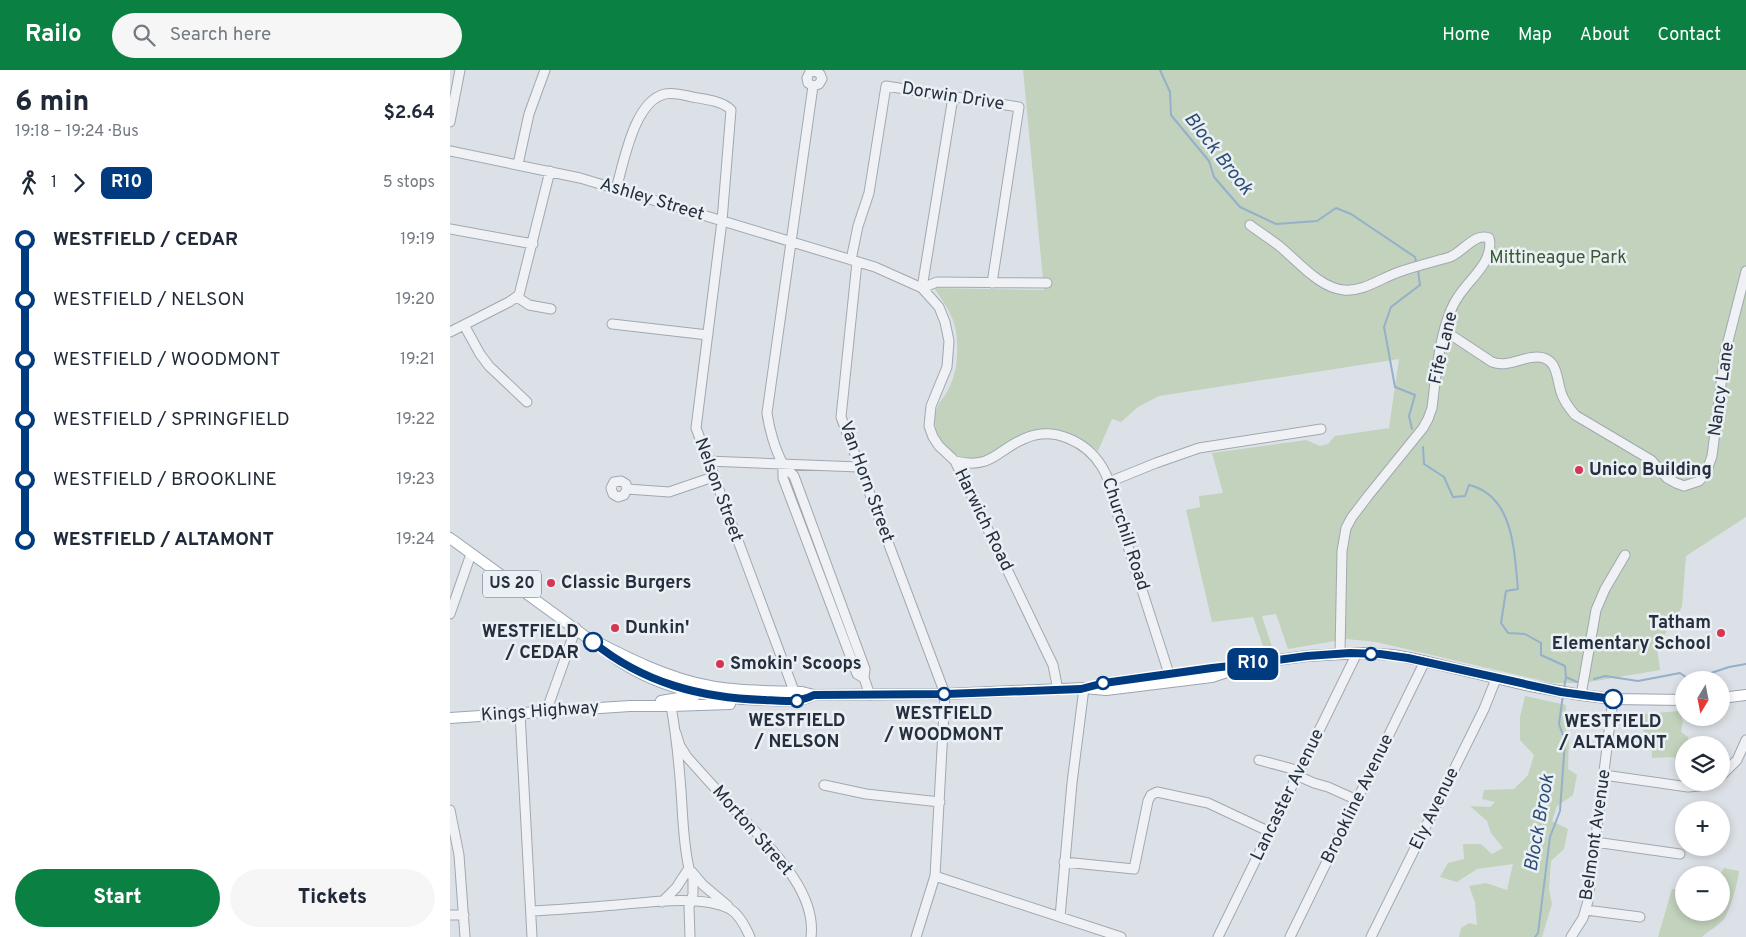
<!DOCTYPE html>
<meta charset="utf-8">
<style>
:root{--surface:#fff;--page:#f6f6f7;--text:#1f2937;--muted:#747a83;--accent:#0b8043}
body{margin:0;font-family:Overpass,sans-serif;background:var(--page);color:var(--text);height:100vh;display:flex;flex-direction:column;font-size:19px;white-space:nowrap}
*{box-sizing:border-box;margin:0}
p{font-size:16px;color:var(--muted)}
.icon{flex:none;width:28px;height:28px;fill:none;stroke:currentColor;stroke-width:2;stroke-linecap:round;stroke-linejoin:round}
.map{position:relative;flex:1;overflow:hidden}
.side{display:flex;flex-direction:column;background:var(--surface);width:450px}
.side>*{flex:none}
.badge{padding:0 10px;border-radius:8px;font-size:18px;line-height:32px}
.needle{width:32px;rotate:190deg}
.tools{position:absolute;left:1225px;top:601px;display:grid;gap:10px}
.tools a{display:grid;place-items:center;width:55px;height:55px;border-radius:50%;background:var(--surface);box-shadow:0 2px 8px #0003;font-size:25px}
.map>.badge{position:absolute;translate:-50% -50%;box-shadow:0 0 0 2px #fff}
.legs{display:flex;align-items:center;gap:8px;height:55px;padding:0 15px;font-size:16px}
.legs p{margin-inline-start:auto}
.head{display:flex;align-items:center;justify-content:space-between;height:85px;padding:0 15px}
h1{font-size:28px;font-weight:800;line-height:38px}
.primary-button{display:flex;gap:10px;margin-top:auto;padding:10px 15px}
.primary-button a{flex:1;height:58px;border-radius:30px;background:var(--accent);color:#fff;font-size:20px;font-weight:800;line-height:58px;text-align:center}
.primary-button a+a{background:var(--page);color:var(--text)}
ul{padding:0 15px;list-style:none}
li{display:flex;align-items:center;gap:18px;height:60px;font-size:19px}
li i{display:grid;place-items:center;width:8px;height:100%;margin:0 6px;background:currentColor}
li i::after{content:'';width:12px;height:12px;margin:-6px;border:4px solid;border-radius:50%;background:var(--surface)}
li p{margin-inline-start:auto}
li:first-child i{background:linear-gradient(#0000 50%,currentColor 0)}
li:last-child i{background:linear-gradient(currentColor 50%,#0000 0)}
header{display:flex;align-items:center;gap:30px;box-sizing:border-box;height:70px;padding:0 25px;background:var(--accent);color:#fff}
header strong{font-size:24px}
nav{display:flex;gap:28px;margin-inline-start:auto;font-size:18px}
.search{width:350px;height:45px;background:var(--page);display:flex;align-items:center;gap:12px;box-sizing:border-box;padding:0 18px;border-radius:28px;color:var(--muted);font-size:19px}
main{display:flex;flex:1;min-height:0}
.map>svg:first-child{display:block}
.green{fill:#c2d2bc}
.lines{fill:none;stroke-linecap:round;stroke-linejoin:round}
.stream{stroke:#94b0ca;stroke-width:2}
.minor-casing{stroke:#a1a8b1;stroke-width:11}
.major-casing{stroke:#9aa5b4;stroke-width:12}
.minor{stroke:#eff1f5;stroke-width:9}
.major{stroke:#fff;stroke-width:10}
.line-1-casing{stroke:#fff;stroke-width:11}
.line-1{stroke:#003b80;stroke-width:8}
.poi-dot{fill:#d73652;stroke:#ebf0f5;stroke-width:2}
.stop-1-dot{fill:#fff;stroke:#003b80;stroke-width:2.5}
.labels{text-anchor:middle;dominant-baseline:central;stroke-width:5;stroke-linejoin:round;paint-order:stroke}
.shield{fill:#ebf0f5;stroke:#606975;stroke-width:1}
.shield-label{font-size:16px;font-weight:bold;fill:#252f3e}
.street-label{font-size:18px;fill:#252f3e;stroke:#ebf0f5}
.park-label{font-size:18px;fill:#3a5b31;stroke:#ebf0f5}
.poi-label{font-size:18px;font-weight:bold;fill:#252f3e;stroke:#ebf0f5;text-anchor:start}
.stop-label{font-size:18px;font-weight:bold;fill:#252f3e;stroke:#ebf0f5}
.water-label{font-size:19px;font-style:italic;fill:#2c4e75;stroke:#ebf0f5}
</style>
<header>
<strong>Railo</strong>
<div class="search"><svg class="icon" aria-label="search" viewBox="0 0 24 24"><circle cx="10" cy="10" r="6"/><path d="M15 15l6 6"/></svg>Search here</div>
<nav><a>Home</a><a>Map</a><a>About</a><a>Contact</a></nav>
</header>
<main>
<section class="side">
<div class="head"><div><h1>6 min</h1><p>19:18 – 19:24 · Bus</p></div><b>$2.64</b></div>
<div class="legs"><svg class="icon" aria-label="walk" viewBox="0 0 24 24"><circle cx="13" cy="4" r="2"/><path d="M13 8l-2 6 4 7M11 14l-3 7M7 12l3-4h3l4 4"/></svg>1<svg class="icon" aria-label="forward" viewBox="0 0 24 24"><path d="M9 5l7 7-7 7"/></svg><b class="badge" style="background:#003b80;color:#fff">R10</b><p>5 stops</p></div>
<ul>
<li><i style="color:#003b80"></i><b>WESTFIELD / CEDAR</b><p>19:19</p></li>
<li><i style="color:#003b80"></i><span>WESTFIELD / NELSON</span><p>19:20</p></li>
<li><i style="color:#003b80"></i><span>WESTFIELD / WOODMONT</span><p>19:21</p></li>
<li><i style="color:#003b80"></i><span>WESTFIELD / SPRINGFIELD</span><p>19:22</p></li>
<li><i style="color:#003b80"></i><span>WESTFIELD / BROOKLINE</span><p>19:23</p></li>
<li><i style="color:#003b80"></i><b>WESTFIELD / ALTAMONT</b><p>19:24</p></li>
</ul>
<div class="primary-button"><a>Start</a><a>Tickets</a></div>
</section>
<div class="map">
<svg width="1296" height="867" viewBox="0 0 1296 867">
<rect width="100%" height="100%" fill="#dce1e7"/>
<!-- green -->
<path class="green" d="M573,0H1296V447L1236,486L1232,537L1207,577L1210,600L1133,613H1102L926,572L897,569L838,579L826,544L812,546L823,580L815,582L803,547L762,552L736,440L750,437L749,426L773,423L762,383L856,370L870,376L878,374L885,366L939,358L949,289L709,326L688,337L671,352L662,349L648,381C622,360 589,352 559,371C553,374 548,381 541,385C529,391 517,390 505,384C489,376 481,355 487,338C489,332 494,327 497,322C503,311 507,298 507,285C509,255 501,242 484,218L594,220Z
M1075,626L1116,635L1115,656L1119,671L1118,699L1127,705L1123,725L1107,736L1102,751L1118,759L1114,779L1101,791L1099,819L1102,834L1092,867H1009L1011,858L1019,853L1027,855L1025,832L1019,816L1036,813L1057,820L1063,794L1027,799L1007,812L990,807L998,793L1014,789L1013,774H1031L1042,784L1053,778L1041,763L1037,751L1020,736L1040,737L1045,732L1032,729L1034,720L1064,719L1078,705L1084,685L1070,670V647Z
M1230,641L1233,651L1231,662L1238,667V675H1234V698L1230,700L1224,687L1202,688L1201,667L1193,661L1194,644Z
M1274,798L1289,801C1288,812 1280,840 1274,849C1268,856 1258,861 1252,867H1208L1222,819L1234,820V842H1271L1270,805Z"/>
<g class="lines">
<!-- stream -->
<path class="stream" d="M710,0L720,22L721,45L759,91L764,107L790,137L826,154L867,151L886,138L901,144L965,187L966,192
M962,359L959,346L965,325L945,317L934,257L941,237L970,215L968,200
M973,377L974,394L994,407L1003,427L1015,426L1019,415C1064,426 1064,481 1068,519L1056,521L1051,553L1058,563L1075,564L1091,573V585L1115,596L1116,607L1114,618
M1116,607L1127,612
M1144,609L1155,606L1188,611L1230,603L1240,610L1279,597L1296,594
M1085,867L1088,863L1100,767L1110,741L1115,671L1109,654L1113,625"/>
<!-- minor casing -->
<g class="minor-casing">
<path id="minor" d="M363,16L369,14L372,9L370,4L365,1L360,2L357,8L358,13L363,16L317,343C319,358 325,380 333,394C336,398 340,402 344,406L415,599L414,608L420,625
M0,52L10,0
M0,81L130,108L425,197L472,218L489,237L495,252L499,271L497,297L481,336L479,356L483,367L489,376L505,391L603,595L608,620
M68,94L79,44L95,0
M166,119C174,92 184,31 215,24C224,22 233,25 242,27C254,29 273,31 281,40L272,151L246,358L344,621
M800,155C809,162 819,168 828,175C847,190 869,218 894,220C913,222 931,208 949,202C966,196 983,192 1000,187C1013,182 1025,162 1039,168C1045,191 1019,209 1008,227C990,253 986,306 982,338L978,349L973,358L918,426L902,447L896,458L892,481L890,583
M0,159L83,174
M401,190L408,156L419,123L436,16L569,37L542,213
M407,192L391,347L495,624L485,806L466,867
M472,218L503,27
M472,218L487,212L597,213
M67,227L79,235L101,239
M162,254L258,265
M14,255L30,284L39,296L77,332
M995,261L1042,292C1058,298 1071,287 1087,287C1109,287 1106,310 1112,325C1115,333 1120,339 1125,345L1201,390L1217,408L1226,413L1234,416L1249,411L1256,403L1262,386L1275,283L1296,201
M0,262L59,232L69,225L100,101
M257,391L409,397
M505,391C543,400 547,379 576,368C604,356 637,372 652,397C659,408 662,421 664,433L721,610
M333,394V408L407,604L414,608
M659,412L706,393L749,378L871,359
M177,419L176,414L171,411L164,412L161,418L163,424L168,427L174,425L177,419L219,422L263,407
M0,544L21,484
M1131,625L1146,540L1155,519L1175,485
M96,642L126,558
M70,643L82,867
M226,663L230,676L237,687C254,706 271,725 289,744C318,776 367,820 361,867
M809,690L850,701
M1154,705L1238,717L1249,716L1261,712
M848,706L864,713L878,717L907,730
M1271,706L1287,690L1296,670
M374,715L416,724L490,732
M0,740L9,785L15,867
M1145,772L1230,784
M614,792L684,799L698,731L701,725L707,722L758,733L820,762
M242,802L253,815L278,836
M485,806L671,867
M212,832L226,818L239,798C233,773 233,747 231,721C229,693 226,664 221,636
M1136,840L1190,847
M81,841C105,840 130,838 154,836C188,834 249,823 280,839C289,844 296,858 300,867
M0,845H14
M610,847L622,713L634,618
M240,867L239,837L243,824V803
M768,867L907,583
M840,867L975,591
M921,867L1034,639L1046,609
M1121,867L1133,848L1138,831L1163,629"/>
</g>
<!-- major casing -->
<g class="major-casing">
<path id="major" d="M0,468L143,572
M139,568C178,588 217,608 260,616C290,622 322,621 352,622L364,625L495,624L634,618L656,620L762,607L798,595
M161,585C206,619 261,629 316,630C334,631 348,633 364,625
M650,614L857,586L913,583L943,585L965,589L1080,616L1131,625L1163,629L1234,630
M1271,628L1296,625
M211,631L246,625
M0,648L180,636H221L280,634"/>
</g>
<!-- minor -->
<use href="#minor" class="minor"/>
<!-- major -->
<use href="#major" class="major"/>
</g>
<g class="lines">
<!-- line-1 casing -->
<g class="line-1-casing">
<path id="line-1" d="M143,572C193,613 251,628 315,630C333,631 348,633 364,625L496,624L631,619L654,613L762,598L798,594L857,586L900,583L930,584L958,588L1111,622L1163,629"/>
</g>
<!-- line-1 -->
<use href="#line-1" class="line-1"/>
</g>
<!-- markers -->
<g class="poi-dot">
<circle cx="1129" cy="400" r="5"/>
<circle cx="101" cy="513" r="5"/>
<circle cx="165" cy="558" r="5"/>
<circle cx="1271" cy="563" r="5"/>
<circle cx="270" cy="594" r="5"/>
</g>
<g class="stop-1-dot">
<circle cx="143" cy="572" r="9"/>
<circle cx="921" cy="584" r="6"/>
<circle cx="653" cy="613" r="6"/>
<circle cx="494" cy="624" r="6"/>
<circle cx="1163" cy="629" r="9"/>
<circle cx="347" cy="631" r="6"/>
</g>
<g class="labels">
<!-- shield labels -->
<rect class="shield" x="33" y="500.5" width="58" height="27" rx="4"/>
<g class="shield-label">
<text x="62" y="514">US 20</text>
</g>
<!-- street labels -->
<g class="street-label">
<text transform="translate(503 27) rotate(9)">Dorwin Drive</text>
<text transform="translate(202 130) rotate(17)">Ashley Street</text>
<text transform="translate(994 278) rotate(-77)">Fife Lane</text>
<text transform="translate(1272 319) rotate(-82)">Nancy Lane</text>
<text transform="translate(416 412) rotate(70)">Van Horn Street</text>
<text transform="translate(268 420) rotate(70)">Nelson Street</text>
<text transform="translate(533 450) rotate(64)">Harwich Road</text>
<text transform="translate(675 464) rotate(72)">Churchill Road</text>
<text transform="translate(90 642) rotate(-4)">Kings Highway</text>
<text transform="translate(838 725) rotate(-64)">Lancaster Avenue</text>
<text transform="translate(908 729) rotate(-64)">Brookline Avenue</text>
<text transform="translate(985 739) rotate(-64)">Ely Avenue</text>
<text transform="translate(302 761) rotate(49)">Morton Street</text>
<text transform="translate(1146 765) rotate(-82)">Belmont Avenue</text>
</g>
<!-- park labels -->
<g class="park-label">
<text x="1108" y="188">Mittineague Park</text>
</g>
<!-- poi labels -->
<g class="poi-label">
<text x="1139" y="400">Unico Building</text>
<text x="111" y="513">Classic Burgers</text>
<text x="1261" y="553" text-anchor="end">Tatham<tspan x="1261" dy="21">Elementary School</tspan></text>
<text x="175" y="558">Dunkin'</text>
<text x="280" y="594">Smokin' Scoops</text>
</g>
<!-- stop labels -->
<g class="stop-label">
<text x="129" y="562" text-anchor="end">WESTFIELD<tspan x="129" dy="21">/ CEDAR</tspan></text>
<text x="494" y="644">WESTFIELD<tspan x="494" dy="21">/ WOODMONT</tspan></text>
<text x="347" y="651">WESTFIELD<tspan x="347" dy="21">/ NELSON</tspan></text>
<text x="1163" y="652">WESTFIELD<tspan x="1163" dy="21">/ ALTAMONT</tspan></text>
</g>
<!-- water labels -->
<g class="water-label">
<text transform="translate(768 84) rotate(52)">Block Brook</text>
<text transform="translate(1090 753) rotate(-80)">Block Brook</text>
</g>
</g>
</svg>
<div class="tools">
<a><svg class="needle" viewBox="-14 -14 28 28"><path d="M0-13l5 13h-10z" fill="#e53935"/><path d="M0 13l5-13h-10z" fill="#747a83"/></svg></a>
<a><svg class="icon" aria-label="layers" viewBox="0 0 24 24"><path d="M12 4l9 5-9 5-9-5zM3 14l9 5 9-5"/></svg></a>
<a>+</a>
<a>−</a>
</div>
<b class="badge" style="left:803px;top:594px;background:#003b80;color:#fff">R10</b>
</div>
</main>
